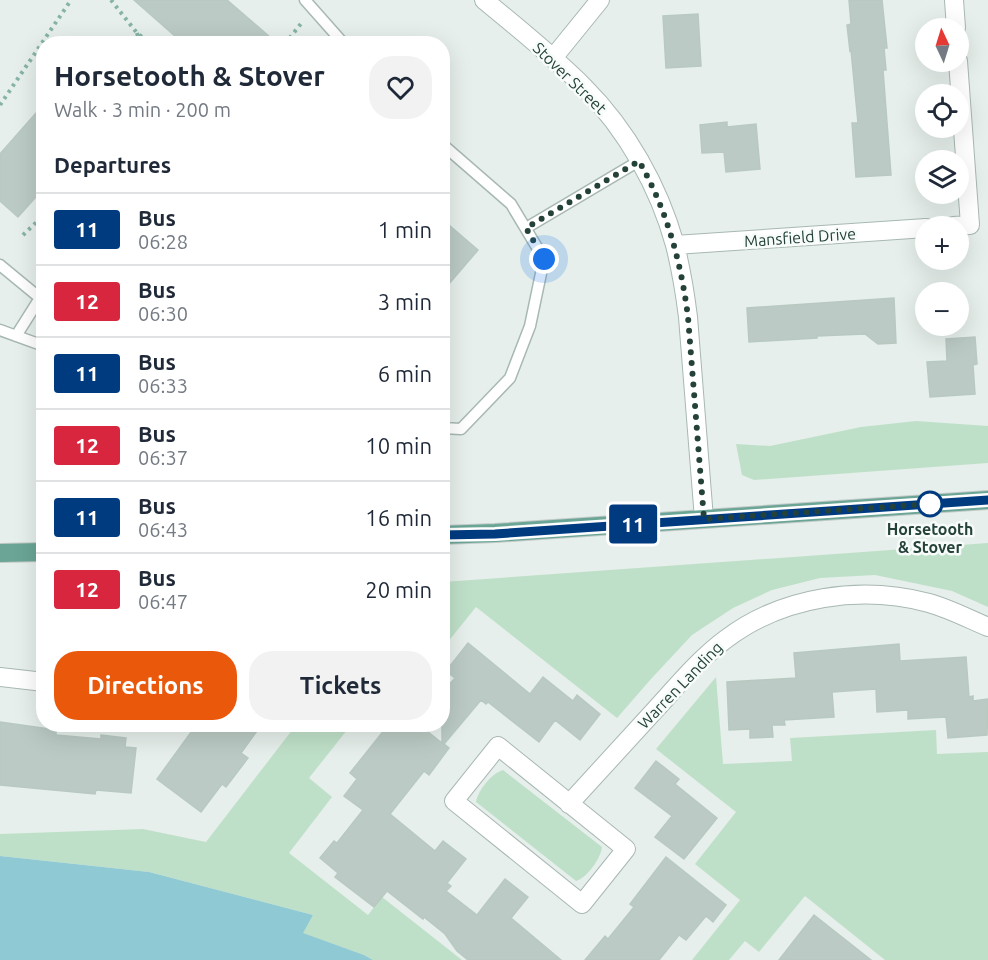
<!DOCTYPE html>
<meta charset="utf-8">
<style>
:root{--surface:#fff;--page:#f2f2f3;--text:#1f2937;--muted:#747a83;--line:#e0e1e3;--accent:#ea580c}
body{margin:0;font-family:Ubuntu,sans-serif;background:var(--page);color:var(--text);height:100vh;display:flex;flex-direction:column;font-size:22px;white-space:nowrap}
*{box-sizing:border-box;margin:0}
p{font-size:20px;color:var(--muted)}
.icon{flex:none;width:33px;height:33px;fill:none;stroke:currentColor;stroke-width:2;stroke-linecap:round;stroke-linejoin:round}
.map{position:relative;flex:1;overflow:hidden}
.sheet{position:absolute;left:36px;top:36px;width:414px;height:696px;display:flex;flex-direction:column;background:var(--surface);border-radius:24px;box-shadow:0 6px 24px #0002}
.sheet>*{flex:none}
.badge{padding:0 12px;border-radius:4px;font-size:21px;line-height:39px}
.needle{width:39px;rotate:356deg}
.fabs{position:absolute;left:915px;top:18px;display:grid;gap:12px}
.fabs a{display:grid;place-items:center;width:54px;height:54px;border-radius:50%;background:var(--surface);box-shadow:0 6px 24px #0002;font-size:30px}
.you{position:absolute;width:30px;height:30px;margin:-15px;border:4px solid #fff;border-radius:50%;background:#1a73e8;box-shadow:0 0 0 9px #1a73e833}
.map>.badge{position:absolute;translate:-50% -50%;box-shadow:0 0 0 3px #fff}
h2{padding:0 18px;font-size:22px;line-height:54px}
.round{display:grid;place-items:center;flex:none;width:63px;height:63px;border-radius:24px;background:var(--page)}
.overview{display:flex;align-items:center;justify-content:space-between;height:102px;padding:0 18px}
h1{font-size:28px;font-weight:700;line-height:45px}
.cta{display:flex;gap:12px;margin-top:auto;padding:12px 18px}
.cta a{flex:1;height:69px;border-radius:24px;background:var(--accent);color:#fff;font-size:24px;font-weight:700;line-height:69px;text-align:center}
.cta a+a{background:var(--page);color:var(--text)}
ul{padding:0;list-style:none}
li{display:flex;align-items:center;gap:18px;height:72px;padding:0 18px;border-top:2px solid var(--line)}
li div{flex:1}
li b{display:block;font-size:22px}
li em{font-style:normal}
li .badge{min-width:66px;font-weight:700;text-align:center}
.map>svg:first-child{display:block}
.green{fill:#bfe0c8}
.water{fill:#8ec9d4}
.building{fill:#bbcac4;stroke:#b8c9c2;stroke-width:1.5}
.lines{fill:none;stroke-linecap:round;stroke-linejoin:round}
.lane-casing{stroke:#a8b8b2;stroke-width:13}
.street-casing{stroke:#a8b8b2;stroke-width:20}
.primary-casing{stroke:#c2cac8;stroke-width:20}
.path{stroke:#86b3a5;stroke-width:4;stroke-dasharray:3 4.5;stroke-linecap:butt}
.lane{stroke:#fff;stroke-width:10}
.street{stroke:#fff;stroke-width:18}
.primary{stroke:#6aa596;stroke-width:18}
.line-casing{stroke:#fff;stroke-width:14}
.line{stroke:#003b80;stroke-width:9}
.walk{stroke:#24423a;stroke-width:6;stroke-dasharray:0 10.8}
.stop-dot{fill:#fff;stroke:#003b80;stroke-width:3}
.labels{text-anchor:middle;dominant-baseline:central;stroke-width:5;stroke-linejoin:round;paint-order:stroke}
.street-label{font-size:16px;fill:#24423a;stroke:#f7fbf9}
.stop-label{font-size:16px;font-weight:bold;fill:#24423a;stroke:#f7fbf9}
</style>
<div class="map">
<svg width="988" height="960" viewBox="0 0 988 960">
<rect width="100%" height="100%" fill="#e6efeb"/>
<!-- green -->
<path class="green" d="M916,421L988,426V463L754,480L742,475L736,444L770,446L861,427Z
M988,543V607L952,591L875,575L820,578L772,590L733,608L692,635L651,679L617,718L476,607L443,648V582Z
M716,677L723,764L792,761L790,738L936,730L937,754L988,752V960H885L805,896L759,952L745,941L729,960H692L740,900L695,864L736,812L656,749Z
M296,725H351L309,778L332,797L289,853L368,915L382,897L462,960H373L364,955L302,933L313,915L149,872L0,856V834L143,829L206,842Z
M503,770L602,847C601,858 587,878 576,881L476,802C479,789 491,774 503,770Z"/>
<!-- water -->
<path class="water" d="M0,856L149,872L313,915L303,933L364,955L373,960H0Z"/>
<!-- building -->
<path class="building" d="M134,0H227L278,44H184Z
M849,0H882L887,48H884L886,70H883L891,175L856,177L852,123H858L851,50L850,51L847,25L851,24Z
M698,14L701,66L666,68L663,16Z
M44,104V188L18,217L0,201V154Z
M727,122V127L756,124L760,169L726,172L724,152L702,153L700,125Z
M442,219L478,250L442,292Z
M894,298L896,343L878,344L865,334L817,336V338L749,342L747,308Z
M975,337L977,364L973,365L975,394L930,397L927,362L947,361L946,339Z
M468,643L530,694L543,677L573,701L577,695L600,714L580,740L555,720L539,742L488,702L486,704L481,700L444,744L449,748L429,775L424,771L390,814L435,851L443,841L466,859L447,883L451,886L446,891L477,915L505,879L528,897L511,918L561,960H468L457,951L445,934L424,917L423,919L387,891L374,907L335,877L338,873L320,858L334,841L337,843L363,810L344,796L357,779L350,773L389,724H418L442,743V693L455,678L446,671Z
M899,644L900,661L966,657L969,697L973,696V701L988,699L987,735L948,738L946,717L908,719V710L877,712L876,689L832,692L834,717L784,720L785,725H772L773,737L750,738V729L729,730L727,682L796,678L794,653Z
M0,722L56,730V735L101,739V735L126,738L125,747L136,748L131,793L96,790L95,794L0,785Z
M197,724H262L241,753L248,758L226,787L222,784L201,812L157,779Z
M656,761L679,779L675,784L717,818L684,859L655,837L672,816L635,788Z
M666,857L726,905L713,922L706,916L686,940L679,935L659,960H585L605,936L608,939L634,907L630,904Z
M814,915L871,960H779Z"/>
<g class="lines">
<!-- lane casing -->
<g class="lane-casing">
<path id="lane" d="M305,0L344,44
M442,144L511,204L544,259L530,326L510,378L461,429L442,428
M526,228L639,161
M0,265L40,298L16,336
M0,330L44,346"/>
</g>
<!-- street casing -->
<g class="street-casing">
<path id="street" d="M484,0C518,28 553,56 584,87C627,130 659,187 675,245C681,269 685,293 688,317L704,519
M954,0L956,28
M553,58L600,0
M953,226L970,225L958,61
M675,245L926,228
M0,677L44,682
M498,746L626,849L582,904L454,801Z
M569,804C598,772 627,741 655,710C678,685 699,659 726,639C783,596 861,585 929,603C950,609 969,619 988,627"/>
</g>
<!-- primary casing -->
<g class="primary-casing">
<path id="primary" d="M442,535L495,533L988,500
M0,553L44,552"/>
</g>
<!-- path -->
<path class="path" d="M111,0L137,33L151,44
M137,33L140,44
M285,44L303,21
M0,105L71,0
M23,235L44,215
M442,311L446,314L442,327"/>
<!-- lane -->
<use href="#lane" class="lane"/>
<!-- street -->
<use href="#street" class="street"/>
<!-- primary -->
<use href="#primary" class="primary"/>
</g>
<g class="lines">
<!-- line casing -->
<g class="line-casing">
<path id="line" d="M442,535L495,534L988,500"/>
</g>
<!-- line -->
<use href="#line" class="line"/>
<!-- walk -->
<path class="walk" d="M544,259L526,228L639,161C667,210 681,262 688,317L704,519L930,504"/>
</g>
<!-- markers -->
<circle class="stop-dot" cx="930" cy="504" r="12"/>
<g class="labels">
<!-- street labels -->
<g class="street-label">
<text transform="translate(570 78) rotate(44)">Stover Street</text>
<text transform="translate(800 237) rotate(-4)">Mansfield Drive</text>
<text transform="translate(680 685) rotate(-46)">Warren Landing</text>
</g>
<!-- stop labels -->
<g class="stop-label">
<text x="930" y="529">Horsetooth<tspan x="930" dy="18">&amp; Stover</tspan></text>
</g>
</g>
</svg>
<div class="fabs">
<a><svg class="needle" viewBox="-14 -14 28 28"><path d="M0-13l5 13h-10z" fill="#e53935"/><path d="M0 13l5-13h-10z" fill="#747a83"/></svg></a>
<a><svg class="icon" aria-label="locate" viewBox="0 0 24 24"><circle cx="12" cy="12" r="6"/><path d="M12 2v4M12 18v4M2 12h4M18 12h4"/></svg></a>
<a><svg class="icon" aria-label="layers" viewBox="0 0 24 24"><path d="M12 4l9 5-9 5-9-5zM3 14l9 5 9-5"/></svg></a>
<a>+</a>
<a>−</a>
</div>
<div class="you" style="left:544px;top:259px"></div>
<b class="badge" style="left:633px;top:524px;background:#003b80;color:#fff">11</b>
<section class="sheet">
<div class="overview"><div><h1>Horsetooth &amp; Stover</h1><p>Walk · 3 min · 200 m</p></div><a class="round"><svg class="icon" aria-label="heart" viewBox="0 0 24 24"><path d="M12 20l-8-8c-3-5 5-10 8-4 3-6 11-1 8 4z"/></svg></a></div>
<h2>Departures</h2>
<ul>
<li><span class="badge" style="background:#003b80;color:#fff">11</span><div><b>Bus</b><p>06:28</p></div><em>1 min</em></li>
<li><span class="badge" style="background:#d7263d;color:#fff">12</span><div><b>Bus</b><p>06:30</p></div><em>3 min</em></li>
<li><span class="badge" style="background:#003b80;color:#fff">11</span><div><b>Bus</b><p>06:33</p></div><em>6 min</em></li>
<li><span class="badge" style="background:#d7263d;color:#fff">12</span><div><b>Bus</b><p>06:37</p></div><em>10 min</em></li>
<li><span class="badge" style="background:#003b80;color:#fff">11</span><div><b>Bus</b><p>06:43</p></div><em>16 min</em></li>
<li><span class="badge" style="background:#d7263d;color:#fff">12</span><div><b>Bus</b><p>06:47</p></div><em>20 min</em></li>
</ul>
<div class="cta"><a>Directions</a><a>Tickets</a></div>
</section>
</div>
